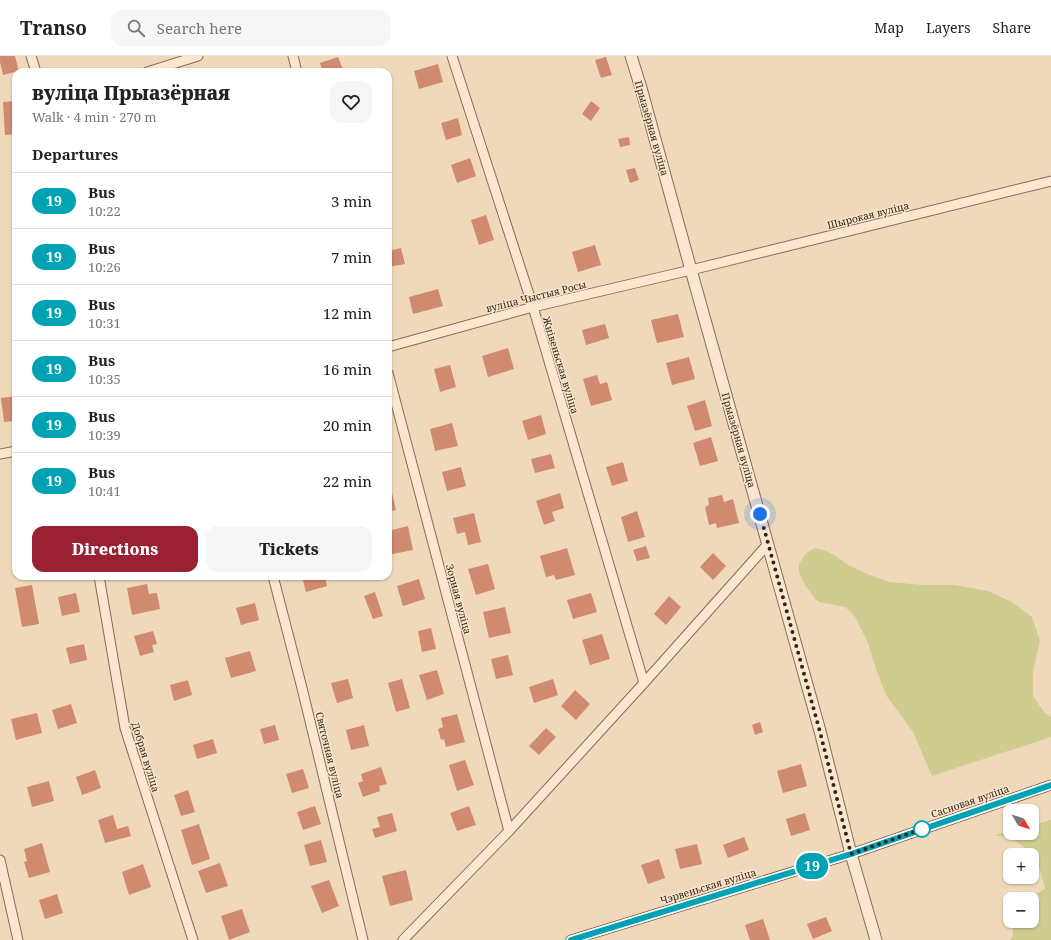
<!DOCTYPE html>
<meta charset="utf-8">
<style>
:root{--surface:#fff;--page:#f6f6f6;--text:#222;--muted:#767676;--line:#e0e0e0;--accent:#9a2133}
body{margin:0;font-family:"Noto Serif",serif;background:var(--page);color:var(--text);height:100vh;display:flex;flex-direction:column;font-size:15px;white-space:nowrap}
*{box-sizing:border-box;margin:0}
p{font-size:13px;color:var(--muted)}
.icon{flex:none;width:22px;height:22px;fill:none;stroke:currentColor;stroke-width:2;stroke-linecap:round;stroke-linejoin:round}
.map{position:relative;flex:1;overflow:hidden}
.panel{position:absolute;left:12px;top:12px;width:380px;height:512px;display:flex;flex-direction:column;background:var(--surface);border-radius:12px;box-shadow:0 1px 3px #0004}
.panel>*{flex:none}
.badge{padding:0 8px;border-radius:13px;font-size:14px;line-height:26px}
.needle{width:26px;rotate:129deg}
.buttons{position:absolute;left:1003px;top:748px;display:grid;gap:8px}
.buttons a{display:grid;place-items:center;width:36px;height:36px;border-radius:8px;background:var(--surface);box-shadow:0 1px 3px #0004;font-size:20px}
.you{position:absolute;width:20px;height:20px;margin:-10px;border:3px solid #fff;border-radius:50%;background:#1a73e8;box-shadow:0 0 0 6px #1a73e833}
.map>.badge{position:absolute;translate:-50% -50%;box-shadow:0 0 0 2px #fff}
h2{padding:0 20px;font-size:15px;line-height:36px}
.round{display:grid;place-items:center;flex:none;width:42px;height:42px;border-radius:12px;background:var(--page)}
.summary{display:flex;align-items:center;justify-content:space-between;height:68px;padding:0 20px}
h1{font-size:19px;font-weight:800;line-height:30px}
.primary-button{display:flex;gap:8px;margin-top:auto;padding:8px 20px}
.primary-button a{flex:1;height:46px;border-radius:12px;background:var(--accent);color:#fff;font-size:16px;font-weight:800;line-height:46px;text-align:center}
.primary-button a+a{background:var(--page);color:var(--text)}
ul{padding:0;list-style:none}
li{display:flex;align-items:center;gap:12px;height:56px;padding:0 20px;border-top:1px solid var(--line)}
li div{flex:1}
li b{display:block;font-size:15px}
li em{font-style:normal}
li .badge{min-width:44px;font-weight:700;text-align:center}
header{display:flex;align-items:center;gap:24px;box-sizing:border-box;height:56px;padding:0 20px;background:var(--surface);border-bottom:1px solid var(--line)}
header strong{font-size:19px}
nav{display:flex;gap:22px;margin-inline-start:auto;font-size:14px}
.search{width:280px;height:36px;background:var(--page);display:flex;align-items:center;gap:10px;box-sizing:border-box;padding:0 14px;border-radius:12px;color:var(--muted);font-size:15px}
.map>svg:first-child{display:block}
.green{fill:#cecc8f}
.building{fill:#d08a6f}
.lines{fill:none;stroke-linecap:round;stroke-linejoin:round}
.minor-casing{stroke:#886954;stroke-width:11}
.tertiary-casing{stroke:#886954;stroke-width:13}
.minor{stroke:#fbe7cf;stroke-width:9}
.tertiary{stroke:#fbe7cf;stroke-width:11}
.line-casing{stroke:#fff;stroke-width:9}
.line{stroke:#00a3b4;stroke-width:6}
.walk{stroke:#36241a;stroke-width:4;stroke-dasharray:0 7.2}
.stop-dot{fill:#fff;stroke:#00a3b4;stroke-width:2}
.labels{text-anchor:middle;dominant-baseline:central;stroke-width:3;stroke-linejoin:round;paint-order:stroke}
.street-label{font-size:10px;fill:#36241a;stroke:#f7e4cb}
</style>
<header>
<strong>Transo</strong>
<div class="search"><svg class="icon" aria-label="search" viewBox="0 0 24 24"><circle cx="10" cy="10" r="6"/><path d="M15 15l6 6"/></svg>Search here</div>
<nav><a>Map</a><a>Layers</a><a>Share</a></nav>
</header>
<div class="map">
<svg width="1051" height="884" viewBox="0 0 1051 884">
<rect width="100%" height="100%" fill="#f0d9bb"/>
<!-- green -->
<path class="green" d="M815,492L826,495L836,500L848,509L867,518L889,526L923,529H954L988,535L1012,546L1032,561L1040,585L1033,615V640L1044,656L1051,661V681L932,720L913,676L886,639L877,616L868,587L855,561L851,556L845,551L819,546L815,543L803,526L799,515V509L803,501L809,495Z
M1051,764V884H1010L1013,880V865H1032V843H1025L1045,833L1041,816L1032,802V799H1030L1024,791L1012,783L995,779L1010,775V777H1032V769Z"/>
<!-- building -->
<path class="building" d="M0,0H15L19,15L3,19L0,6Z
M338,1L344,16H323L320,7Z
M606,1L612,19L601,22L595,4Z
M438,8L443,26L419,33L414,15Z
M16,45V78L5,79L3,46Z
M591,45L600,52L591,65L582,58Z
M458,62L462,79L446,84L441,67Z
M629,81L630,89L620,91L618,83Z
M470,102L476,120L457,127L451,109Z
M635,112L639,124L630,127L626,114Z
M486,159L494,184L479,189L471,164Z
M595,189L601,209L578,216L572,196Z
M401,192L405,208L388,211V195Z
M438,233L443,250L413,258L409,241Z
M678,258L684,281L657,287L651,264Z
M605,268L609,282L586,289L582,274Z
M508,292L514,313L488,321L482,300Z
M689,301L695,323L672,329L666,307Z
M450,309L456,331L440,336L434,313Z
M597,319L600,328L607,326L612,344L591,350L583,323Z
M16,340V365L4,366L1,342Z
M705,344L712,370L695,375L687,350Z
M541,359L546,378L528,384L522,365Z
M452,367L458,390L435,395L430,373Z
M711,381L718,405L700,410L693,387Z
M551,398L555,412L535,417L531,403Z
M623,406L628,425L612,430L606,411Z
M461,411L466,430L447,435L442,416Z
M392,437L396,454L388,456V438Z
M560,437L564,452L552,456L555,465L544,469L536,445Z
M722,439L724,446L733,443L739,467L717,472L716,467L709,469L705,451L709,449L708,442Z
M637,455L645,481L628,486L621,461Z
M474,457L481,486L468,489L465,476L457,478L453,462Z
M408,470L413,494L388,499V475Z
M646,490L650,502L637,505L633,494Z
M567,492L575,519L556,524L554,519L546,521L540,500Z
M713,497L726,510L713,524L700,511Z
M488,508L495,533L476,539L468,513Z
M302,520H325L327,530L306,536Z
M419,523L425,543L403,550L397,530Z
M147,528L149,538L157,537L160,553L132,559L127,532Z
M32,529L39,568L22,571L15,532Z
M375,536L383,560L373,563L364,540Z
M76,537L80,556L62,560L58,541Z
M591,537L597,556L573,563L567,544Z
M669,540L681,551L666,569L654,558Z
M255,547L259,564L241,569L236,552Z
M505,551L511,577L489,582L483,556Z
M431,572L436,593L422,596L418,575Z
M153,575L157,588L152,589L154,596L140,600L134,580Z
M602,578L610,603L590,609L582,584Z
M84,588L87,604L70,608L66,592Z
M250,595L256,615L231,622L225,602Z
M508,599L513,619L496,623L491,603Z
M437,614L444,638L427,644L419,619Z
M348,623L353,642L337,647L331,627Z
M402,623L410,652L396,656L388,627Z
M553,623L558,639L534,647L529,631Z
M188,624L192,639L174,645L170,629Z
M575,634L590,648L576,664L561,650Z
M71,648L77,667L58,673L52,654Z
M37,657L42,677L16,684L11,663Z
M457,658L465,686L446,691L444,683L441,684L438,673L443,671L441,662Z
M760,666L763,676L755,679L752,669Z
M275,669L279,684L264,688L260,673Z
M364,669L369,690L351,694L346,674Z
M546,672L556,681L539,699L529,690Z
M213,683L217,697L197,703L193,689Z
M465,704L474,729L457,735L449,709Z
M801,708L807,730L783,737L777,715Z
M381,711L387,728L379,730L380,735L363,741L358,727L363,725L361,718Z
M303,713L309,732L292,737L286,718Z
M95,714L101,732L82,739L76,721Z
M49,725L54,745L32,751L27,731Z
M188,734L195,756L181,760L174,739Z
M315,750L321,768L303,774L297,756Z
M469,750L476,769L457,775L450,757Z
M392,757L397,775L375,782L372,773L380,771L377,761Z
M805,757L810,774L791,780L786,763Z
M113,759L117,773L128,770L131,780L105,787L98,764Z
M199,768L210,803L192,809L181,774Z
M744,781L749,794L728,802L723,789Z
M321,784L327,806L310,810L304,789Z
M42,787L50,816L29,822L24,806L27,805L24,793Z
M697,788L702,808L680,813L675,793Z
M659,803L665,822L648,828L641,809Z
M220,807L228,830L206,837L198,815Z
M143,808L151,831L129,839L122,816Z
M406,814L413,844L390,850L382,820Z
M329,824L339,850L322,857L311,830Z
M57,838L63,857L45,863L39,844Z
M242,853L250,876L229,884L221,860Z
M826,861L832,875L813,883L807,868Z
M763,863L770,884H750L745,869Z"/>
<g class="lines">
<!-- minor casing -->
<g class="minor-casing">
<path id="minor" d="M31,0L36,16
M293,0L297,16
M452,0L533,251L644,627
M147,16L198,0
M388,291L533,251L691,214L1051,125
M388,317L509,775
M0,398L16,395
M99,520L125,672L193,884
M273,520L302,632L363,884
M0,804L18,884
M403,884L509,775L644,627L768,488
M571,884L851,798L1051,729"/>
</g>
<!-- tertiary casing -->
<g class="tertiary-casing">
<path id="tertiary" d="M631,0L641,32L691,214L820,675L851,798L876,884"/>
</g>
<!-- minor -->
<use href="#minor" class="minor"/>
<!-- tertiary -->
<use href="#tertiary" class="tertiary"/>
</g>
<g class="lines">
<!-- line casing -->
<g class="line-casing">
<path id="line" d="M571,884L851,798L1051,729"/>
</g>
<!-- line -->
<use href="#line" class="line"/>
<!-- walk -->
<path class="walk" d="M760,458L820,676L851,798L922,773"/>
</g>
<!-- markers -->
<circle class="stop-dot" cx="922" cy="773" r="8"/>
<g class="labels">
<!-- street labels -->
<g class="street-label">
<text transform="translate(652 72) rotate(74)">Прыазёрная вуліца</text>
<text transform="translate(868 159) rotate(-14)">Шырокая вуліца</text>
<text transform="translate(536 240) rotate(-14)">вуліца Чыстыя Росы</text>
<text transform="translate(561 309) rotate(73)">Жнівеньская вуліца</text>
<text transform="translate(739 384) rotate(74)">Прыазёрная вуліца</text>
<text transform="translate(459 543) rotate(75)">Зорная вуліца</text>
<text transform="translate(330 699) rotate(76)">Святочная вуліца</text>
<text transform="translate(146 701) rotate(73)">Добрая вуліца</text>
<text transform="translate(970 745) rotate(-19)">Сасновая вуліца</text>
<text transform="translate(708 830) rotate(-17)">Чэрвеньская вуліца</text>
</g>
</g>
</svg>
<div class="buttons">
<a><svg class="needle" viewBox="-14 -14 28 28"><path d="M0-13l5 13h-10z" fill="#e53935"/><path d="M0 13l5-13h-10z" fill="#767676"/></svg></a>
<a>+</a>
<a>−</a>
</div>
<div class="you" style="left:760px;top:458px"></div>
<b class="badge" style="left:812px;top:810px;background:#00a3b4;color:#fff">19</b>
<section class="panel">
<div class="summary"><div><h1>вуліца Прыазёрная</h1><p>Walk · 4 min · 270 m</p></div><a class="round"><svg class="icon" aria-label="heart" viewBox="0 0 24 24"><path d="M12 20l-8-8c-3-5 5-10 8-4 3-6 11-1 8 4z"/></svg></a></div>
<h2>Departures</h2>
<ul>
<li><span class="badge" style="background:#00a3b4;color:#fff">19</span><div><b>Bus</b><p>10:22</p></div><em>3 min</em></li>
<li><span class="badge" style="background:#00a3b4;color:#fff">19</span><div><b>Bus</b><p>10:26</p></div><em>7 min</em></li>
<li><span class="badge" style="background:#00a3b4;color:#fff">19</span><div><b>Bus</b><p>10:31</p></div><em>12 min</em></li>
<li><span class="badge" style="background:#00a3b4;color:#fff">19</span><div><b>Bus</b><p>10:35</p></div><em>16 min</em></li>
<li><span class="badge" style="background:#00a3b4;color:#fff">19</span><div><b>Bus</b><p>10:39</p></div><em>20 min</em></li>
<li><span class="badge" style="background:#00a3b4;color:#fff">19</span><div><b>Bus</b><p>10:41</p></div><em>22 min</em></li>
</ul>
<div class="primary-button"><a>Directions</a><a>Tickets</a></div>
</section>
</div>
